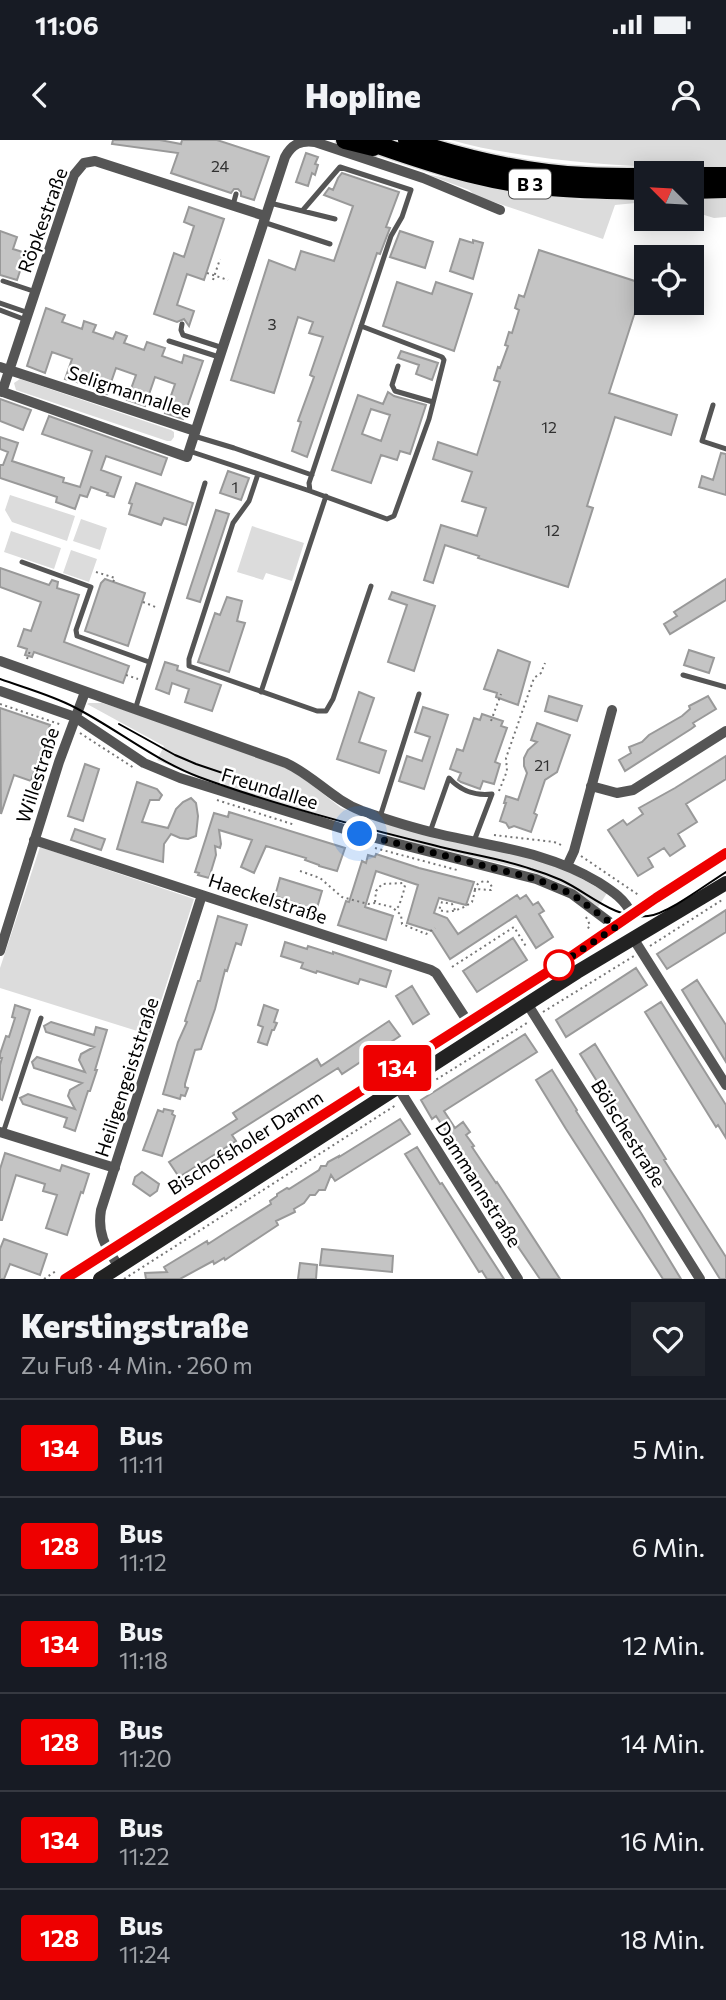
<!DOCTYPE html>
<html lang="de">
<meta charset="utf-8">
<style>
:root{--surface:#171b24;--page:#20242c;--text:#f1f3f6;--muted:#9ea1a6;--line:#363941}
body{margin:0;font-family:Commissioner,sans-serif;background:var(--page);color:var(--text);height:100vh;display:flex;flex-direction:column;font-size:26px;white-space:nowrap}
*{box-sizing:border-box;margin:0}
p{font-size:23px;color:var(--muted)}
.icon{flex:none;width:38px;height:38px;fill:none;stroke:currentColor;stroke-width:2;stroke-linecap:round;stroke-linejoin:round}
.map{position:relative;height:1139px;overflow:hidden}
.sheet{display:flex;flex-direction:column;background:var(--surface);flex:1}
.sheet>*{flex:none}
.badge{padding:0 14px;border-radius:5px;font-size:24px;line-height:46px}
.needle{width:46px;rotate:294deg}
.tools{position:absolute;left:634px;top:21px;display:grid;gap:14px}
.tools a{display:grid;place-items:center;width:70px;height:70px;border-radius:0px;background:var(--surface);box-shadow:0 4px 18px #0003;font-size:35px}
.you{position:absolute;width:35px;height:35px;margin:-18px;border:5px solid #fff;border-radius:50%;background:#1a73e8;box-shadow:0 0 0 10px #1a73e833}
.map>.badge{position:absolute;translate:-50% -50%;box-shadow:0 0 0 4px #fff}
.round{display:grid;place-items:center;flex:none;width:74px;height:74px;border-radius:0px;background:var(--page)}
.head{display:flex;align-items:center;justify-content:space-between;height:119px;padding:0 21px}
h1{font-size:33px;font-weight:800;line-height:52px}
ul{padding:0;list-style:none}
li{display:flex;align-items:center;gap:21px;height:98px;padding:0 21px;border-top:2px solid var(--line)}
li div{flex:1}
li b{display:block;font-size:26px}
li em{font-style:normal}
li .badge{min-width:77px;font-weight:700;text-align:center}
.status{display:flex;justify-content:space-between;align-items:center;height:49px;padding:0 35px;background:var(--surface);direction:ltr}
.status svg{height:19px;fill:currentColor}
header{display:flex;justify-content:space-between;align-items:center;height:91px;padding:0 21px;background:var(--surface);font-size:32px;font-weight:800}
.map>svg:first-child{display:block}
.green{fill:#dcdcdc}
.building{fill:#c4c4c4;stroke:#999;stroke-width:2;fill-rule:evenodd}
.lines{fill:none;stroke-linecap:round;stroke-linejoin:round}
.highway-casing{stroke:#dbdbdb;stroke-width:21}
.path{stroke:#777;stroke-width:2;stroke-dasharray:2 3.5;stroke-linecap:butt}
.lane{stroke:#555;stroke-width:5}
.street{stroke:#555;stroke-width:10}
.secondary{stroke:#222;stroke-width:14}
.highway{stroke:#000;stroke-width:18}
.tram{stroke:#000;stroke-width:2}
.line-casing{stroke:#fff;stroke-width:16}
.line{stroke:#e00;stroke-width:10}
.walk{stroke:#000;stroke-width:7;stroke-dasharray:0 12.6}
.stop-dot{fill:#fff;stroke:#e00;stroke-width:3.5}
.labels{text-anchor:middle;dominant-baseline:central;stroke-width:5;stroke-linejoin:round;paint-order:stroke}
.number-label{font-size:16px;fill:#313131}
.shield{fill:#fff;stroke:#4c4c4c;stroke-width:2}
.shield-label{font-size:18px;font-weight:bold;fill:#000}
.street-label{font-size:19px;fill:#000;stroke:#fff}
</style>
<div class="status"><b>11:06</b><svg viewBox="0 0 49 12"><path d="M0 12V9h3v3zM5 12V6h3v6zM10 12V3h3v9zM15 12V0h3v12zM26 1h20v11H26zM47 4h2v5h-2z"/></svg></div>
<header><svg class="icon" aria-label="back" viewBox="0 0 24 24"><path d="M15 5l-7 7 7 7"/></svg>Hopline<svg class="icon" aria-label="person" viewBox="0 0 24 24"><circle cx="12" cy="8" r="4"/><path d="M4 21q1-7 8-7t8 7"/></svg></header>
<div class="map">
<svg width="726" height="1139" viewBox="0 0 726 1139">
<rect width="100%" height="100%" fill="#fff"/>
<!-- green -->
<path class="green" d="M451,0H726V27C659,28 598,26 531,16C504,12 478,8 451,0Z
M426,34L510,51L584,60L646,57V62L615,65L603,99L476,56L469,50Z
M726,55V77L714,78L691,71V56Z
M20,239L171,290L174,292V297L171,301H167L16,250L14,243Z
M10,355L75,376L67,401L12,382L5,370Z
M81,379L107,388L100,410L73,401Z
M252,386L304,403L292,441L266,433L263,440L237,432Z
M11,391L61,408L54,429L4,412Z
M71,410L97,419L89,442L63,433Z
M89,563H102L176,587L288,629L307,641L341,668L381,682L525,716L568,731L607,753L598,767L565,745L527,730L415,703L289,667L208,642L157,620L164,606L87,564Z
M40,707L194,759L150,895L0,848V828Z"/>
<!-- building -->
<path class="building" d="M113,0H160L181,4L182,0H217L269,17L254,60L241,56V52L238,49H234L231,53L171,33L178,13L112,4Z
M306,13L318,17L315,24L318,25L315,35L312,33L308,46L296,42Z
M342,33L399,52L386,87L390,88L380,114L377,113L307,317L292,311L301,282L298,281L314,237L310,235L323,197L309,193L313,182L298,177L274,253L231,240L269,120L295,130L301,111L334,121L353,66L324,55L329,48L333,50L338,38Z
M189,67L224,79L204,140L187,134L177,165L194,171L189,186L184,179L177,182L154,174L174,113L184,117L194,86L184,82Z
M0,91L17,97L13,109L26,113L17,140L0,135Z
M400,91L433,102L425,128L390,117Z
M460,99L473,103V100L483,103L473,139L450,131Z
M539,110L644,144L609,253L677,275L671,295L615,277L587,366L593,368L568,447L478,418L479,416L445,405L433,443L424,440L441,385L477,396L486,368L462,361L472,332L433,319L438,302L477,315L500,242L494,240L498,227L500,228L508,206L505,205L509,192L512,193L519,170L515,168L519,155L524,157Z
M397,142L432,154L436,142L472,154L454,211L383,186Z
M46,168L65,175L62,182L82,189L84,181L96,185L93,192L113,199L116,192L127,196L124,203L144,210L147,202L165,208L162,216L182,223L184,215L203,221L183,279L165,273L175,244L155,237L145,266L127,260L136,235L116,228L107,254L77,242L65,239L72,219L52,212L45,233L27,226Z
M401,211L438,223L432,240L416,234L419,225L398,218Z
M388,252L394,256L426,265L410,314L400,311L397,320L381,315L371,343L332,330L358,255L383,264ZM371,269L390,275L381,301L362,294Z
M0,259L31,270L23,290L0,281Z
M49,276L167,318L161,335L106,316L101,330L121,337L114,357L107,355L108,353L91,347L87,357L80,355L75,369L56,362L57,357L0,338V325H3L8,312L0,309V297L18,303L12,321L64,338L63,342L80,347L92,311L42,294Z
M721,313L726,314V355L699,347L702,336L713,340Z
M228,331L249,338L241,360L220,353Z
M136,343L193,363L186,385L164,378L161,385L129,374L132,364L129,363Z
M216,370L229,374L200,462L187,458Z
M0,428L49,445L52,440L58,442L57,448L79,455L64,502L129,526L123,543L34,512L32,517L25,515L27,509L18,506L24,489L31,491L41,462L0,447Z
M105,439L145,453L128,506L85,491L101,443Z
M726,439V460L670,494L664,484L677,476L674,472Z
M392,452L435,466L414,531L388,522L407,465L389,459Z
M227,457L242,461L237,481L245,483L229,532L198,522L215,473L220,475Z
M498,510L530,522L518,565L496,557L497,553L484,549Z
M689,510L714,518L709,533L684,525Z
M165,522L178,526L177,530L221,545L212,571L185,562L189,549L172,543L169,554L156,549Z
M359,552L374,558L359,602L386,611L379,633L337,619Z
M549,556L582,566L577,581L545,571Z
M708,556L716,569L693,583L695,586L691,589L625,631L619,620L631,613L629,607L642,602L649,595L682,576L690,569L689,566Z
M423,567L448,575L424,649L399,641L407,616L422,621L430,597L415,592Z
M0,568L50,585L31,641L14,635L1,674Z
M482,574L503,581L501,586L507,588L495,622L500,624L494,644L483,641L480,649L461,642L458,640L461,633L450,629L457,609L463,611L474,578L480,580Z
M537,583L570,595L557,632L545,640L534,673L537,675L531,692L514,686L509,688L506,683L500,681L506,663H504L506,656L518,660L527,633L524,626V618L528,610L537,602L531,600Z
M726,616V639L686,664L697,682L678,694L685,706L670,716L664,708L648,718L653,727L638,736L608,690L623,680L627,685L643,674L639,668L675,648Z
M85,624L99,629L83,681L68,676Z
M137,642L157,649L162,655L159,660H150L142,682L168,688L176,669L183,662L191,658L196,663L198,676L196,696L188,699L180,698L171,694L164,704L163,722L117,709Z
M229,672L345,708L337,731L319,726V725L305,720L306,718L266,706L254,733L241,727L252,700L219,690L221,704L220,708L215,706L216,715L209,738L198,735L199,733L195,732L214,673L228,677Z
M75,689L105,699L101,710L71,700Z
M376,714L419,728L474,742L466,765L439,758L434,773L447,778L458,794L517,755L520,759L526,755L533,765L538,762L544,771L539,774L553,797L536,808L516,776L450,819L432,791L407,783L418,745L376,731L365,767L393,776L386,800L338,785L346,761L349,762L362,721L366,723L368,715L375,717Z
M280,738L322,751L317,768L315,770L275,756Z
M726,770V792L667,829L657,814Z
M218,776L247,785L241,805L236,803L227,831L225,830L215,869L201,909L195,910L185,944V947L188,948L185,956L181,955L180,959L163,954L178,902L187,882L185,881L198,841H200Z
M513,798L527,820L477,852L463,831Z
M285,802L307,809L308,806L333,814V812L391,831L386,847L360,839L358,844L317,831L316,833L301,828L303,823L281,816Z
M636,828L647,845L566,897L556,880Z
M697,840L726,885V922L682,850Z
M412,846L429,874L413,884L396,856Z
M661,862L726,965V998L718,985L716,987L645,872Z
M15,865L30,870L2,960L0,959V925L2,918H0V914L6,896L9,897L15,878L12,877Z
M264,865L278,870L274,882L277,883L274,890H272L267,905L258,902L263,887L258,885Z
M389,881L400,896L342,934L338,928L232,995L236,1001L179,1037L169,1022L237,979L233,973L317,919L321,926Z
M51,882L94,895L96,887L107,890L95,930H97L90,951H88L75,991L64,987L67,978L23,964L20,958L28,954L75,969L68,956L70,950L82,943L34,928L32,922L37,917L85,932L79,920L81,914L94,907L46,892L44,886Z
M525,894L537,912L444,971L455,988L463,982L470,992L466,995L474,1006L472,1007L496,1043L497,1042L560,1139H540L506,1089L483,1051L484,1050L436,976L432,979L421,960Z
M595,904L666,1019L664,1020L726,1117V1139H720L580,914Z
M552,930L577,970L576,971L641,1073L681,1139H663L566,989L536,940Z
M164,969L173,971L172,974L175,976L162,1016L143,1010L158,970L163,972Z
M400,979L410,994L335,1041L331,1035L325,1050H319L315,1055H310L304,1063L294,1069L295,1072L276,1081L278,1085L231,1116L225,1120L224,1118L214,1124L213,1121L180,1139H146L145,1133L167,1132L164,1127L207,1101L208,1104L225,1093L271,1064L270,1061L277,1056V1054L287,1048L289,1049L319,1030L321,1026H326L328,1022L339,1016V1017Z
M417,1007L440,1044L442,1043L504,1139H487L482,1131L479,1132L405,1014Z
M5,1013L60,1031L62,1025L89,1034L83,1053L81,1052L67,1095L46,1088L57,1055L43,1051L45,1044L16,1035L2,1080H0V1029Z
M142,1032L159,1044L157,1051L150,1056L133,1044L135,1037Z
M4,1099L47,1114L40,1135L10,1124L4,1139H0V1109Z
M322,1109L393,1116L392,1132L320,1125Z
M300,1123L317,1125L316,1139H298Z"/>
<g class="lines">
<!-- highway casing -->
<g class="highway-casing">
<path id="highway" d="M345,0L373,7
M363,0C400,12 437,26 476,35C531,49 589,50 646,51
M407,0C465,19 525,34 586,36C606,37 626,37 646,37
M691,36H726
M691,50L726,49"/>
</g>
<!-- path -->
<path class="path" d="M207,133L228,140
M213,140L220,119
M96,432L115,438L113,442
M143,462L158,468
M27,519L30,511
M126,535L138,539
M0,564L62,585
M491,581L501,554
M80,593L134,628
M499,651L507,631L506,618L534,538L541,533L545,523
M217,660L295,685
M494,695L554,702L564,706
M375,708L457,730
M581,716L640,756
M300,731L320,738L342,757L368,764L375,763L392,767L401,775L402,784L426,794L435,788
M475,750V749C476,744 480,742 485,741L489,742L492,747L491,750L475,749
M375,762L376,751L382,744L403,743L405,747L399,766L396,769
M455,770L452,764L442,762L439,770C451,774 462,769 472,762L475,751L472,750
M586,777L590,785L587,790
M650,806L722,760
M452,827L514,787L527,808
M543,872L634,816
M413,954L527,883
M44,1139L56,1131
M124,1139L396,965"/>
<!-- lane -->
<path class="lane" d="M270,63L335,79
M233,65L236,54
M303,70L340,27L411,50L402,77L391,96L309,343L310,351L387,379L394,376L429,279L444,220L442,217L361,186
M263,82L330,104
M3,141L36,152
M0,163L29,173
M0,170L26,180
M182,184L181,190L183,195L223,208
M169,201L219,217
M398,226L392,245L395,251L433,262
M713,265L702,301L726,309
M194,296L234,308L312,335
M189,311L310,351
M258,334L249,361L233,383L189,519V526L317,571H326L333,559L371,446
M22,422L91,447L76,490L77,496L149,522
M683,535L726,547
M261,552L326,356
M135,570L205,343
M380,677L419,554
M430,692L449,638C461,651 474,656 492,654L474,701
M3,993L41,878"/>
<!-- street -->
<path class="street" d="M0,227L195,291
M0,251L187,317L285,17C292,4 301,0 315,2L423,38L500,70
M2,252L74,35L84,23L95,21L265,76
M0,521L286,623C314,636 333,660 362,671C388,680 413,688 439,694C494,707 549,712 598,742C612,751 625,759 632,775
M0,551L75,577L144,623L180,638L360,694L536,739L572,754L616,787
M591,646L617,653L633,650L726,591
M34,700L431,830L436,833L468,882
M567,726L574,711L612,570
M633,798L726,945
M0,811L59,622L85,552
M528,865L700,1139
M389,933L518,1139
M0,992L115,1028
M119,1127C106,1107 97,1095 101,1070L202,755"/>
<!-- secondary -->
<path class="secondary" d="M65,1139L554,828L656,758L726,713
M100,1139L577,832L726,743"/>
<!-- highway -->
<use href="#highway" class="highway"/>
<!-- tram -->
<path class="tram" d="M0,539C25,548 51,555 74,567C117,589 154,620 199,637C275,665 355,686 433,705C466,714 500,718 531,729C541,732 552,736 561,740C589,753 615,780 648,776C668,774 708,743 726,732
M119,584L175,615L196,624L276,651"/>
</g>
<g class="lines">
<!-- line casing -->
<g class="line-casing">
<path id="line" d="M65,1139L554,828L656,758L726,713"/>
</g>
<!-- line -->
<use href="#line" class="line"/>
<!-- walk -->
<path class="walk" d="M360,694L536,739L572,754L616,787L554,828L559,825"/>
</g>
<!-- markers -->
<circle class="stop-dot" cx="559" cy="825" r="14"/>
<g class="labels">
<!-- number labels -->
<g class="number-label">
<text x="220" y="25">24</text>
<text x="272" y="183">3</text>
<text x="549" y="286">12</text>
<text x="235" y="346">1</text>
<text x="552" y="389">12</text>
<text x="542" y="624">21</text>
</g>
<!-- shield labels -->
<rect class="shield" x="509" y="29.5" width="42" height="29" rx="5"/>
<g class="shield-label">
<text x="530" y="44">B 3</text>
</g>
<!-- street labels -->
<g class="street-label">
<text transform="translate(42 80) rotate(-70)">Röpkestraße</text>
<text transform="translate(130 251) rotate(18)">Seligmannallee</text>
<text transform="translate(37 635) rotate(-72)">Willestraße</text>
<text transform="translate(270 648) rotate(17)">Freundallee</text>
<text transform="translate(268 758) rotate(18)">Haeckelstraße</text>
<text transform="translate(126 937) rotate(-72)">Heiligengeiststraße</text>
<text transform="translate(629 993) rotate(58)">Bölschestraße</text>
<text transform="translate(245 1002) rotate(-32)">Bischofsholer Damm</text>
<text transform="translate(479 1044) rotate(58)">Dammannstraße</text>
</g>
</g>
</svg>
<div class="tools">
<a><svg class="needle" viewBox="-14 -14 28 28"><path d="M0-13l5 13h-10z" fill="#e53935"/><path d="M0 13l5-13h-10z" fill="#9ea1a6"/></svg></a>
<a><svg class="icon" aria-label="locate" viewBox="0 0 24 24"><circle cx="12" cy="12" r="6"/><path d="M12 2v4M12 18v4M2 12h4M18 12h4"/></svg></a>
</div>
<div class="you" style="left:360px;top:694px"></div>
<b class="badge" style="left:397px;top:928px;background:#e00;color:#fff">134</b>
</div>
<section class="sheet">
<div class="head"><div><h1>Kerstingstraße</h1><p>Zu Fuß · 4 Min. · 260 m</p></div><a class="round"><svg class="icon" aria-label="heart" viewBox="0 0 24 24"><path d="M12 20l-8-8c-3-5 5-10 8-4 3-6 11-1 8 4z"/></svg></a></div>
<ul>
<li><span class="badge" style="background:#e00;color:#fff">134</span><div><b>Bus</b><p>11:11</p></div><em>5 Min.</em></li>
<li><span class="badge" style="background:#e00;color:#fff">128</span><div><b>Bus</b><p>11:12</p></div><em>6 Min.</em></li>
<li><span class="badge" style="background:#e00;color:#fff">134</span><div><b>Bus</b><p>11:18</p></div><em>12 Min.</em></li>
<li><span class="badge" style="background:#e00;color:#fff">128</span><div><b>Bus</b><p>11:20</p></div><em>14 Min.</em></li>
<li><span class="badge" style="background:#e00;color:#fff">134</span><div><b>Bus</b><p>11:22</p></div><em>16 Min.</em></li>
<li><span class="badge" style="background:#e00;color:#fff">128</span><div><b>Bus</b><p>11:24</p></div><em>18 Min.</em></li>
</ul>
</section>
